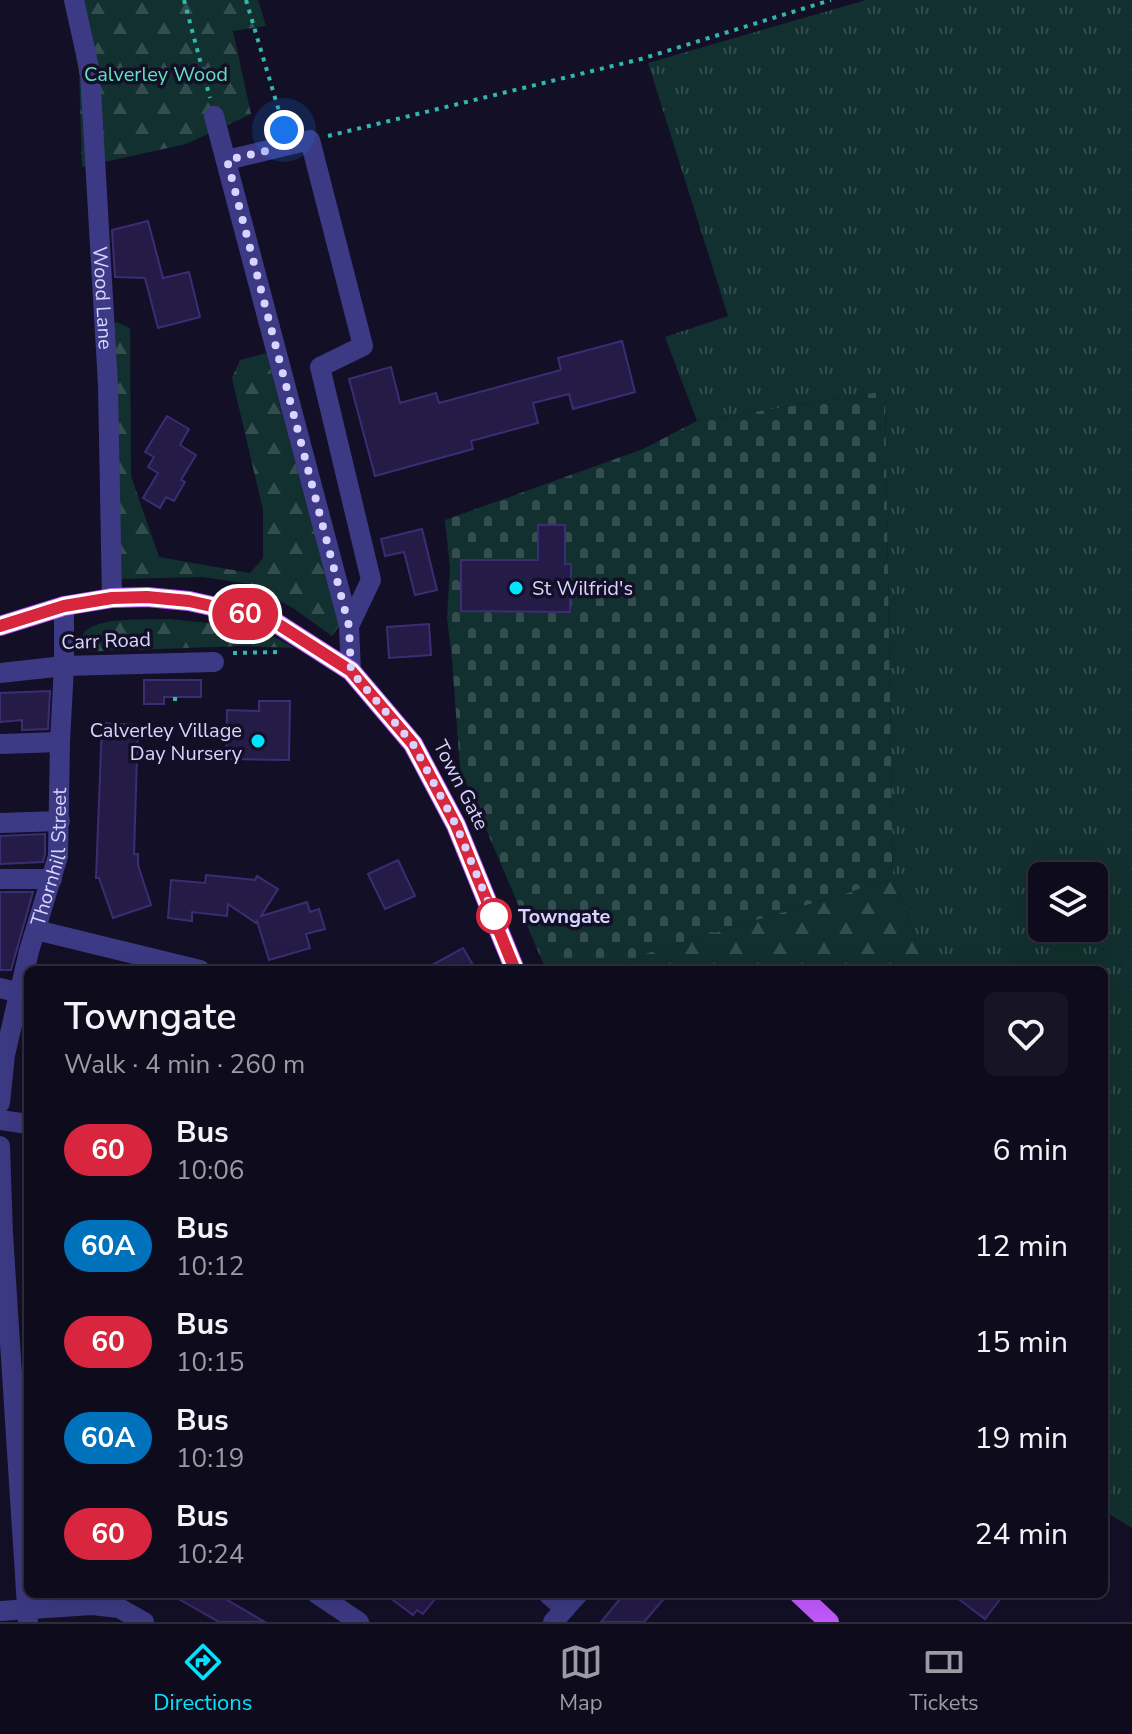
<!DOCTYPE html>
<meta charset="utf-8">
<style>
:root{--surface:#0e0b1c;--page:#171425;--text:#f1f3f6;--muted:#9b9ba3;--line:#2e2b3b;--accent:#00e5ff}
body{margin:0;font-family:"Nunito Sans",sans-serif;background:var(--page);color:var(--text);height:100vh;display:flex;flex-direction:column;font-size:30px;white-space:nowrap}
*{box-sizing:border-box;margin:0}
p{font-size:26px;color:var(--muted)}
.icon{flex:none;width:44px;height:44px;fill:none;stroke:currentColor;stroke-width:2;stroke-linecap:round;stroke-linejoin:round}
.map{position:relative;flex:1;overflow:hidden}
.panel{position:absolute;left:24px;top:966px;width:1084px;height:632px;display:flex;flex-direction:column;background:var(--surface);border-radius:12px;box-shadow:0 8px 32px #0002,0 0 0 2px var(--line)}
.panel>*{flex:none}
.badge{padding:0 16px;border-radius:26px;font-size:28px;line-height:52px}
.buttons{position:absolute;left:1028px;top:862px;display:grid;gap:16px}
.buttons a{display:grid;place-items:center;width:80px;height:80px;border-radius:12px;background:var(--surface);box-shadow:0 8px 32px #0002,0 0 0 2px var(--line);font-size:40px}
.you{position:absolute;width:40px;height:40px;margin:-20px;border:6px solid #fff;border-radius:50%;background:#1a73e8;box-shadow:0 0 0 12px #1a73e833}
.map>.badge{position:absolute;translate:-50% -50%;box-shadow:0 0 0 4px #fff}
.round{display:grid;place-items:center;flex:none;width:84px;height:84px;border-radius:12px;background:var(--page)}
.head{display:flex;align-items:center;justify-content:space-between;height:136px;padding:0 40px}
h1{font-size:38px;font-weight:600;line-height:60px}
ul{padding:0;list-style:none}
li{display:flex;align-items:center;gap:24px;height:96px;padding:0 40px}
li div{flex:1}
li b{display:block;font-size:30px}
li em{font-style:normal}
li .badge{min-width:88px;font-weight:700;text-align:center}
.menu{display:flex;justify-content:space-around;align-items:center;height:112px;border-top:2px solid var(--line);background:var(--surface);font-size:22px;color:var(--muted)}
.menu a{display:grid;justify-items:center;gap:4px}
.menu .active{color:var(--accent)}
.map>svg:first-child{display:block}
.grass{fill:url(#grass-tufts);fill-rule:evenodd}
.forest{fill:url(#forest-firs)}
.cemetery{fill:url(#cemetery-stones)}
.building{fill:#241b47;stroke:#3b2d73;stroke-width:2}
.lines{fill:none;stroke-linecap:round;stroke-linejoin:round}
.path{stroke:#2fb8b0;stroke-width:4;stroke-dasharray:4 6;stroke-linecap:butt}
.minor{stroke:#3d3a85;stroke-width:20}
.major{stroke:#c25bff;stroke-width:20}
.line-casing{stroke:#fff;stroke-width:18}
.line{stroke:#d7263d;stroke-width:12}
.walk{stroke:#d9d4ff;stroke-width:8;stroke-dasharray:0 14.4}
.poi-dot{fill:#00e5ff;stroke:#130f26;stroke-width:3}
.stop-dot{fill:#fff;stroke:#d7263d;stroke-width:4}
.labels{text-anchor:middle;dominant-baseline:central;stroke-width:7;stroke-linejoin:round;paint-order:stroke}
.park-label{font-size:20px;fill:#5fe0c0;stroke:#130f26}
.street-label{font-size:20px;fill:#d9d4ff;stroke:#130f26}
.poi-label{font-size:20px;fill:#d9d4ff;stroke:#130f26;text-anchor:start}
.stop-label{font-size:20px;font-weight:bold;fill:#d9d4ff;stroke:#130f26;text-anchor:start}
</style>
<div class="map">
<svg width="1132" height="1622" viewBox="0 0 1132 1622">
<defs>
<pattern id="grass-tufts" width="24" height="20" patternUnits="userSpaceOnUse" patternTransform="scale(2)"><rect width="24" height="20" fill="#12302f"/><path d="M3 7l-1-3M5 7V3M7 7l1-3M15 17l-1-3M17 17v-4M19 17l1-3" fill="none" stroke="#344d4e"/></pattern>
<pattern id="forest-firs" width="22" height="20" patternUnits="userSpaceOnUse" patternTransform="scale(2)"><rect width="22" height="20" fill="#12302f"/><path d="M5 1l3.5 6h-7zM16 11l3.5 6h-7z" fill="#344d4e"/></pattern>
<pattern id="cemetery-stones" width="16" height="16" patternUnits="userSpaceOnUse" patternTransform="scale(2)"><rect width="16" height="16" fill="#12302f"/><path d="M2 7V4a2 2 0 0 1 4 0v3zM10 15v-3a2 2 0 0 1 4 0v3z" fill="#344d4e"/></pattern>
</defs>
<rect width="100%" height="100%" fill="#130f26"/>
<!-- grass -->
<path class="grass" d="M866,0H1132V1528L1104,1511V970H927L893,879L885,391L697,421L665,337L728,316L648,63ZM1042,876H1094V928H1042Z"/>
<!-- forest -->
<path class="forest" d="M65,0H258L266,26L233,31L251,114L186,144L82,167L79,71Z
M116,322L130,328L131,476L159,557L250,573L263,558V510L232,378L240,360L266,353L339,626L332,636L293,608L249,584L203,577L117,579L112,327Z
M170,619C211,624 258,623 294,648L242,646L76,652C78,643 80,635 88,629C104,617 149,620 170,619Z
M893,879L927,970H616L647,953Z"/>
<!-- cemetery -->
<path class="cemetery" d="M885,391L893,879L647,953L616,970H546L460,768L452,660L447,618L450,568L445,520L643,449L697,421Z"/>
<!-- building -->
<path class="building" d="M148,221L163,278L189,272L200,317L158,328L145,278L115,277L112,230Z
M622,341L635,392L573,409L569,394L533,403L538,423L471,441L473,449L375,476L349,379L391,367L400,403L436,393L439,403L561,370L558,358Z
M167,416L189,429L180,445L196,455L181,480L185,482L174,501L166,497L160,508L143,498L158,473L148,467L154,457L145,452Z
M538,525H565V564H571L570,612L461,611V560H538Z
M422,529L437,590L415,595L404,552L385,556L381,539Z
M429,624L431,655L389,658L387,627Z
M144,680H201V697H164V704H144Z
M50,691L48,729L22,730V720L0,722V693Z
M259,701H290L289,760L226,759L227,710L259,711Z
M102,723L138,725L134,854H138V865L151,905L113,918L99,878H96Z
M45,834V854L43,862L0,864V836Z
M398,860L415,896L385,909L368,874Z
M206,875L255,880L257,876L278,889L261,916L307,902L310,912L319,909L325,929L306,934L310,948L269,960L257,921L256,923L228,904L227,916L192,912V921L168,918L171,880L205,883Z
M0,892H33L11,970H0Z
M463,948L476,970H423Z
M170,1594H217L265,1622H219Z
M385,1594H439L423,1614L417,1610L413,1615Z
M624,1594H668L644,1622H601Z
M952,1594H1004L985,1619Z"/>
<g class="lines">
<!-- path -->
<path class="path" d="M184,0L210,98
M246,0L284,128
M328,136L641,59L831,0
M233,653L281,652
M175,697V703"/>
<!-- minor -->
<g class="minor">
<path id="s1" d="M74,0L90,72L108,385L112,598"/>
<path d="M214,116L349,626L351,671"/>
<path d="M227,160L310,140L363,346L320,367L371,580L349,626"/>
<path d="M0,673L64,666L214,662"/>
<path d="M0,744L60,742"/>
<path d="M0,823L60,821"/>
<path d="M0,879H52"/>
<path d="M36,930L200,970"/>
<path d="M0,988L20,993"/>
<path id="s2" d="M0,1103L5,1055L29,951L58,856L60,742L64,666V606"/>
<path d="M0,1120L28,1124"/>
<path d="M0,1146L3,1234L28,1622"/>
<path d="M317,1594L359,1622"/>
<path d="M548,1594L565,1609"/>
<path d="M0,1611L92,1605L119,1608L144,1622"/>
<path d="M553,1622L578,1594"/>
</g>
<!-- major -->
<path class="major" d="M0,626L64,606L112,598L147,597L189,601L270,619L351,671L413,744L456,825L515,970
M799,1594L829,1622"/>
</g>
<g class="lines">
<!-- line casing -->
<g class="line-casing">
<path id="line" d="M0,626L64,606L112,598L147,597L189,601L270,619L351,671L413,744L456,825L515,970"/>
</g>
<!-- line -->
<use href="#line" class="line"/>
<!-- walk -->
<path class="walk" d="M284,130L266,151L227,160L349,626L351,671L413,744L456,825L494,916"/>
</g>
<!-- markers -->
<g class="poi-dot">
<circle cx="516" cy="588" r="8"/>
<circle cx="258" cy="741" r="8"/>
</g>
<circle class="stop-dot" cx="494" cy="916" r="16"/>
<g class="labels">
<!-- park labels -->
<g class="park-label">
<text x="156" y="74">Calverley Wood</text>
</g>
<!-- street labels -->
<g class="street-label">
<text stroke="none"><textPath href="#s1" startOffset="300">Wood Lane</textPath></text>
<text transform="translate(106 641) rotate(-2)">Carr Road</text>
<text transform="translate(461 785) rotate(63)">Town Gate</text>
<text stroke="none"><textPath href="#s2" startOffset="252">Thornhill Street</textPath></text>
</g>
<!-- poi labels -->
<g class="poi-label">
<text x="532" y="588">St Wilfrid's</text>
<text x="242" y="730" text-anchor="end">Calverley Village<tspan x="242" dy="23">Day Nursery</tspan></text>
</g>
<!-- stop labels -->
<g class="stop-label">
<text x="518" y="916">Towngate</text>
</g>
</g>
</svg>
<div class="buttons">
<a><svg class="icon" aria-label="layers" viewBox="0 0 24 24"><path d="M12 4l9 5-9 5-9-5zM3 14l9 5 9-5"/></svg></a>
</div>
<div class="you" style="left:284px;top:130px"></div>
<b class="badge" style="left:245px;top:614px;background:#d7263d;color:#fff">60</b>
<section class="panel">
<div class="head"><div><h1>Towngate</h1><p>Walk · 4 min · 260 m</p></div><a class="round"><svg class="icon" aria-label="heart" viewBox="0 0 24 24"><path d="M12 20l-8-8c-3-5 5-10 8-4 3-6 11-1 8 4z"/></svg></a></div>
<ul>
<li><span class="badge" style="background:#d7263d;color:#fff">60</span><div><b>Bus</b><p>10:06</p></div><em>6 min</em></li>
<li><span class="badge" style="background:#0072bc;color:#fff">60A</span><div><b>Bus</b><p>10:12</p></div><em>12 min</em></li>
<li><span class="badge" style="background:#d7263d;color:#fff">60</span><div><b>Bus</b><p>10:15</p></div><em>15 min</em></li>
<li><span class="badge" style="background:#0072bc;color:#fff">60A</span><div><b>Bus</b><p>10:19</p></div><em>19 min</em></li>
<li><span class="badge" style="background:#d7263d;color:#fff">60</span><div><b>Bus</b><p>10:24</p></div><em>24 min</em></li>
</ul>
</section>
</div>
<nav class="menu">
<a class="active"><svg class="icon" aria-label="directions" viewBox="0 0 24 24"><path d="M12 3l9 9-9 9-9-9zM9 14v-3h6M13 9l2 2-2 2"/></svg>Directions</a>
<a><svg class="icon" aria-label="map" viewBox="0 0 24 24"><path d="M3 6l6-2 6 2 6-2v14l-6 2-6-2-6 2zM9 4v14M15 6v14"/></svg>Map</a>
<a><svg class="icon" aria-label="tickets" viewBox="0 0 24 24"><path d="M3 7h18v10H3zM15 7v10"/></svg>Tickets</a>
</nav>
